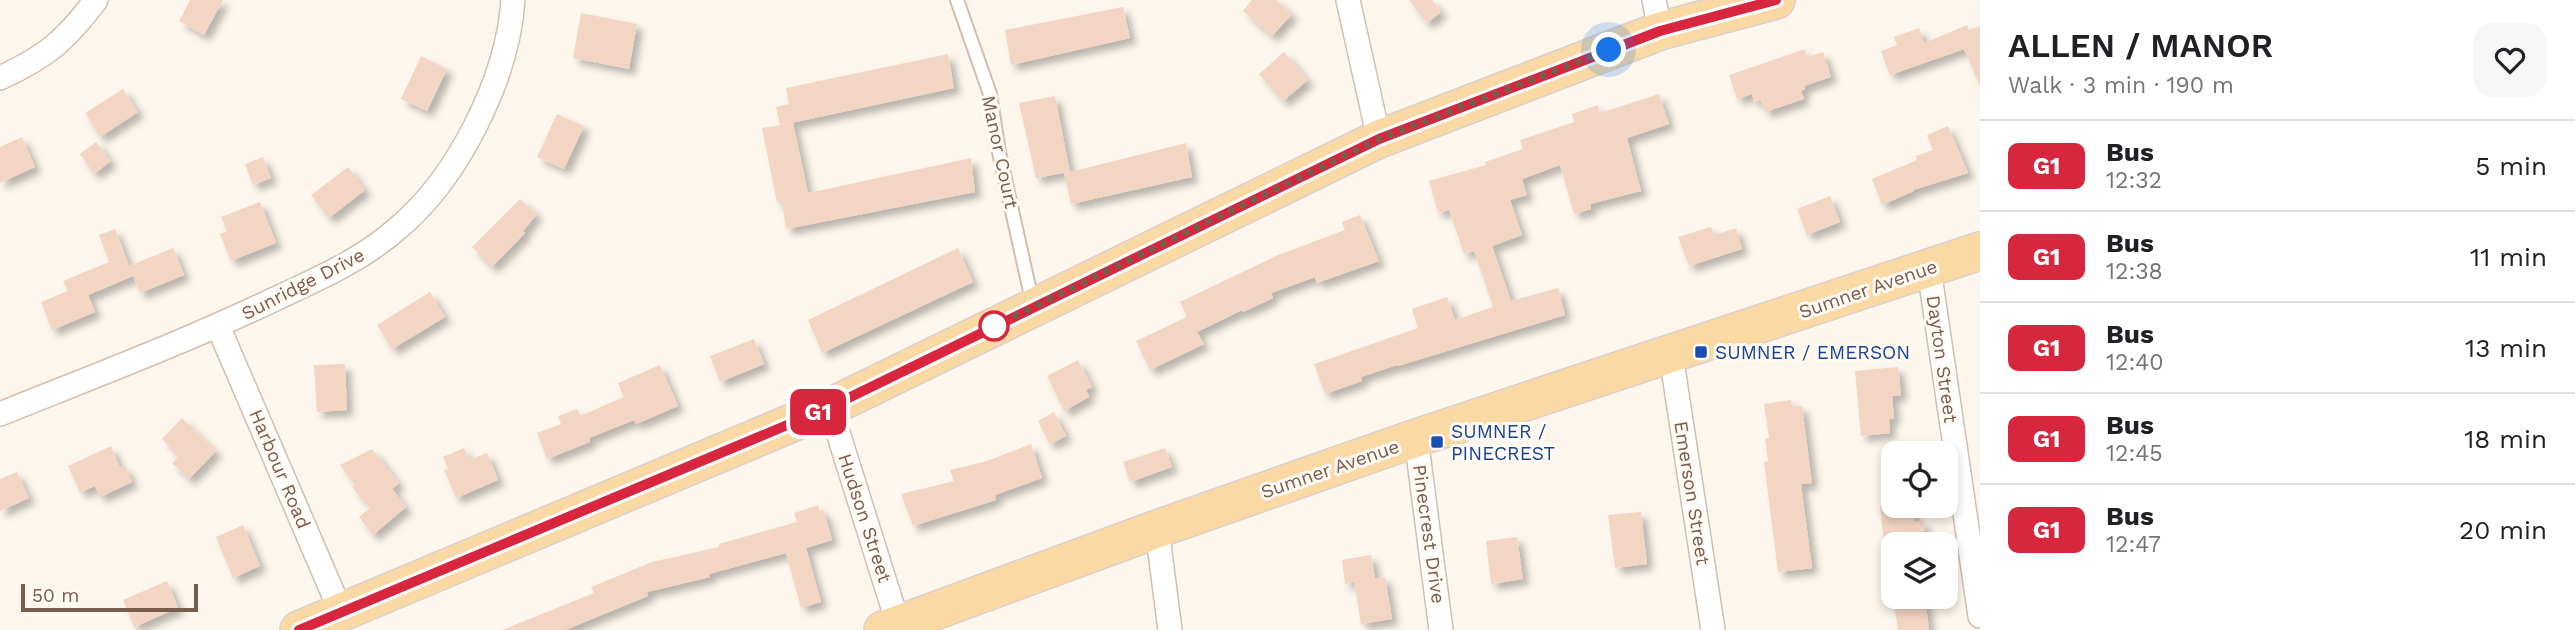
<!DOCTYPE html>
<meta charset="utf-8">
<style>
:root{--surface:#fff;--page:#f6f6f6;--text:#202124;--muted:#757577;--line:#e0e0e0}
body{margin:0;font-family:"Work Sans",sans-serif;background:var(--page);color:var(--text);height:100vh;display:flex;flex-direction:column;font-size:26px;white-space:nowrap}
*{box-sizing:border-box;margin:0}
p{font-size:23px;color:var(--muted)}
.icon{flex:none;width:38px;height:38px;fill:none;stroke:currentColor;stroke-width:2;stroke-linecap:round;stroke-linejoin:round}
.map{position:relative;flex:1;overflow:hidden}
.details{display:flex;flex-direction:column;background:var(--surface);width:595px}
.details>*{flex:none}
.badge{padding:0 14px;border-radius:10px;font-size:24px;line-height:46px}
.tools{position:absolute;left:1881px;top:441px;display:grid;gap:14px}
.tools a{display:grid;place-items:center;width:77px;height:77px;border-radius:14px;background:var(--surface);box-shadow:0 4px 10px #0003;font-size:35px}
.scale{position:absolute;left:21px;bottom:18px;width:177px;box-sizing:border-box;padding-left:7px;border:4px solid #7a5c4d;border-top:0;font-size:19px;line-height:24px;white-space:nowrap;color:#7a5c4d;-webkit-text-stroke:5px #fffaf3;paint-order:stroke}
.you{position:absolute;width:35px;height:35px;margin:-18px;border:5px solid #fff;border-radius:50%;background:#1a73e8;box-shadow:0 0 0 10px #1a73e833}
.map>.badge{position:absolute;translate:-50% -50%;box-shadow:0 0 0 4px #fff}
.round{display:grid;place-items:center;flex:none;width:74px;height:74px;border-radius:21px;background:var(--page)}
.head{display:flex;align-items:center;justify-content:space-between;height:119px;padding:0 28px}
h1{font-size:33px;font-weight:600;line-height:52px}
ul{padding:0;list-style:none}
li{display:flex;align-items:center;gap:21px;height:91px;padding:0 28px;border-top:2px solid var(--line)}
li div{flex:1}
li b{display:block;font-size:26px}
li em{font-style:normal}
li .badge{min-width:77px;font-weight:700;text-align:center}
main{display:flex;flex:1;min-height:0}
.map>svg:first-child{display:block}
.building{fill:#f3d5c3;filter:url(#shadow)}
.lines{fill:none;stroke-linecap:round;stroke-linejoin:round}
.lane-casing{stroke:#d1beb0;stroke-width:16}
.street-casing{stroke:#d1beb0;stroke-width:26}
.primary-casing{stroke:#dad1cd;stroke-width:40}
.lane{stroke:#fff;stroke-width:12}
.street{stroke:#fff;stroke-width:23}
.primary{stroke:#fbd9a5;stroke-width:37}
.line-casing{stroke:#fff;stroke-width:16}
.line{stroke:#d7263d;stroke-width:10}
.walk{stroke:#7a5c4d;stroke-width:7;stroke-dasharray:0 12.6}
.stop-dot{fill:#fff;stroke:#d7263d;stroke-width:3.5}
.transit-dot{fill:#1a4fb4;stroke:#fffaf3;stroke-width:2.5}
.labels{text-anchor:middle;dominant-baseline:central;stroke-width:6;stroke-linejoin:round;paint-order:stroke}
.street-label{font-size:19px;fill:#7a5c4d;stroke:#fffaf3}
.transit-label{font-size:19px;fill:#164399;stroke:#fffaf3;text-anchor:start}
</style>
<main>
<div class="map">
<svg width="1980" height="630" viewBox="0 0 1980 630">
<defs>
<filter id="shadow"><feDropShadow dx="6" dy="6" stdDeviation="3.5" flood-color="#0004"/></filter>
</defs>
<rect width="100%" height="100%" fill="#fdf6ec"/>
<!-- building -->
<path class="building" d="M190,0H223L204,35L179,21Z
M1252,0H1276L1292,14L1272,36L1243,11Z
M1409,0H1432L1441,12L1427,23Z
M1123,7L1130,38L1011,65L1005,30Z
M581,13L637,24L629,69L573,58Z
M1967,25L1969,30L1980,26V86L1964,49L1890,75L1881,51L1897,45L1894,37L1919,28L1924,43Z
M1805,49L1807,57L1823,52L1831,77L1804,86L1805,89L1801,91L1804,99L1765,112L1761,100L1754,102L1752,94L1737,99L1729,75Z
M1284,52L1308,80L1283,101L1259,74Z
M948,54L954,88L791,123H793L808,193L971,158L975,192L786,229L782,201L777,203L762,128L780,125L776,107L789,104L786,88Z
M421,56L447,69L427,111L401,99Z
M123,89L138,112L100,137L85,113Z
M1659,94L1669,124L1627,138L1641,191L1590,204L1591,209L1574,214L1560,165L1522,179L1527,195L1510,200L1522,235L1492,246L1511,301L1558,288L1565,315L1398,366L1397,365L1361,377L1362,381L1325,394L1314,364L1418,328L1412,309L1447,297L1455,320L1493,307L1474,251L1464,254L1449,210L1438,213L1429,181L1486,165L1485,162L1523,149L1520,140L1574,122L1572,114L1598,105L1600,113Z
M1055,96L1070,172L1186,143L1192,177L1071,204L1064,173L1069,172L1036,178L1019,103Z
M557,114L584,126L564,169L537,157Z
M1948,126L1968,173L1913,190L1914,191L1882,205L1872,179L1917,160L1916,156L1933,150L1927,135Z
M22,137L35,167L0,183V147Z
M96,142L111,161L94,174L80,154Z
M263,157L271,178L253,185L245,164Z
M348,167L365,190L329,218L311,195Z
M1830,196L1840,222L1807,235L1797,209Z
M520,199L537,214L523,231L525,233L492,267L472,247Z
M260,202L276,243L231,261L220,234L227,231L221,217Z
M1360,215L1379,261L1317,283L1315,277L1271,293L1273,298L1243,312L1242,310L1197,332L1204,344L1150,370L1136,341L1187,317L1180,302L1278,255L1345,230L1342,222Z
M1711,227L1714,235L1736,228L1742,249L1689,266L1678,237Z
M115,229L133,276L88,295L95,312L52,330L41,302L68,291L63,281L109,262L99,235Z
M173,248L184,275L140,293L129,266Z
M958,248L973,282L822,353L808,320Z
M430,292L445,317L392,349L377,325Z
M754,339L764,364L720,382L710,356Z
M1078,360L1092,387L1086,390L1089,397L1064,411L1047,376Z
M345,364L347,410L317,412L314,365Z
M660,365L678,406L636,424L634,420L589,438L590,442L547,459L537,433L561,424L558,416L577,409L580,416L624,397L618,383Z
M1898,367L1901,395L1892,396L1894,419H1889L1890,433L1861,436L1855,371Z
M1791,400L1792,407L1802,406L1812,483L1801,484L1812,568L1778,572L1764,462L1768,461L1765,439L1769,438L1764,404Z
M1054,412L1066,436L1050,444L1038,421Z
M182,418L216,451L189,479L172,463L179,456L162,439Z
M1031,444L1042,478L995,495L996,500L913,526L901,494L954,481L950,470L987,461Z
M111,446L120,468L125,466L132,482L100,497L95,486L80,492L68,466Z
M464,448L469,460L487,453L498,480L456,498L444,470L448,469L443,457Z
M1165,448L1172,467L1130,482L1123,462Z
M372,449L399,483L392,489L406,507L373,535L359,517L370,508L352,487L355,485L340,465Z
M17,472L29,498L0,511V479Z
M818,505L820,512L824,511L832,540L806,548L821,602L801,608L786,553L709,574L710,577L647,592L648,596L565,630H502L594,593L591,587L652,562L719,547V544L797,522L794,513Z
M1880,506H1913L1915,522L1924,521L1926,543L1884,544Z
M1641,512L1647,564L1615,568L1608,515Z
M243,525L260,566L233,578L216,537Z
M1517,537L1523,579L1491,584L1486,541Z
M1371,555L1375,579L1385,577L1392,619L1361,624L1354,582L1345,584L1342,560Z
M167,581L178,608L134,627L123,600Z
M1893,597H1925L1929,630H1898Z"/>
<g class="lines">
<!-- lane casing -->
<g class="lane-casing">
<path id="lane" d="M957,0L990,94L999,152L1033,305"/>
</g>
<!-- street casing -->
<g class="street-casing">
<path id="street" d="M1348,0L1379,139
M1654,0L1660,31
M0,78C46,57 65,41 96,0
M1929,269L1980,616
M218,326L341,612
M1671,355L1713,630
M830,407L900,630
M0,414C92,377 185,342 275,299C318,279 362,260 398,228C458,178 508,78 513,0
M1416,438L1441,630
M1157,529L1170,630"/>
</g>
<!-- primary casing -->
<g class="primary-casing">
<path id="primary" d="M299,630L830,407L1379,139L1660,31L1776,0
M883,630L1157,529L1416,438L1980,251"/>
</g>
<!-- lane -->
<use href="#lane" class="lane"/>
<!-- street -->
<use href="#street" class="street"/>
<!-- primary -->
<use href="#primary" class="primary"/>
</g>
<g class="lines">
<!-- line casing -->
<g class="line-casing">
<path id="line" d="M299,630L830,407L1379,139L1660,31L1776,0"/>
</g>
<!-- line -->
<use href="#line" class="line"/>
<!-- walk -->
<path class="walk" d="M994,326L988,329L1379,139L1609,50"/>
</g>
<!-- markers -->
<circle class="stop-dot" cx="994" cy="326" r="14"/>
<g class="transit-dot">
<rect x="1694" y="345" width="14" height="14" rx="3.5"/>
<rect x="1430" y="435" width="14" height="14" rx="3.5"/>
</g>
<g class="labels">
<!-- street labels -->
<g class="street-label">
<text transform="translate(1000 152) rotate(78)">Manor Court</text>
<text transform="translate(303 284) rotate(-27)">Sunridge Drive</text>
<text transform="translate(1868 289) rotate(-19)">Sumner Avenue</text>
<text transform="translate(1942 359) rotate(82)">Dayton Street</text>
<text transform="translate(280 469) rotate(67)">Harbour Road</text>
<text transform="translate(1330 469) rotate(-19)">Sumner Avenue</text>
<text transform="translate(1692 493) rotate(81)">Emerson Street</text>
<text transform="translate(865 518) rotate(72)">Hudson Street</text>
<text transform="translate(1429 534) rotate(82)">Pinecrest Drive</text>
</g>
<!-- transit labels -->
<g class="transit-label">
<text x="1715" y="352">SUMNER / EMERSON</text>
<text x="1451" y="431">SUMNER /<tspan x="1451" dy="22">PINECREST</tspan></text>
</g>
</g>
</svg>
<div class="tools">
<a><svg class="icon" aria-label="locate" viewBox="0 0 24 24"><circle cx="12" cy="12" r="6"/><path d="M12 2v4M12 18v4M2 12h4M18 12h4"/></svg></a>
<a><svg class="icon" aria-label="layers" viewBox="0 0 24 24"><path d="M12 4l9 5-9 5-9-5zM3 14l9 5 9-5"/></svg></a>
</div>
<div class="scale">50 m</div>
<div class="you" style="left:1609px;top:50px"></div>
<b class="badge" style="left:818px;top:412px;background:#d7263d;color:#fff">G1</b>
</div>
<section class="details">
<div class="head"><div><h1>ALLEN / MANOR</h1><p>Walk · 3 min · 190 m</p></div><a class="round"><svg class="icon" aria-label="heart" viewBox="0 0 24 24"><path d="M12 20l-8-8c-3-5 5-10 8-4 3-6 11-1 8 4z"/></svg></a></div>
<ul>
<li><span class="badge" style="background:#d7263d;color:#fff">G1</span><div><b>Bus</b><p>12:32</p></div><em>5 min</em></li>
<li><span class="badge" style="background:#d7263d;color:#fff">G1</span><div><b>Bus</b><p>12:38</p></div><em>11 min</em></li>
<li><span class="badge" style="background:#d7263d;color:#fff">G1</span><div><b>Bus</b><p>12:40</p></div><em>13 min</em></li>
<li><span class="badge" style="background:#d7263d;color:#fff">G1</span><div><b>Bus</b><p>12:45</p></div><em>18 min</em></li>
<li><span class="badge" style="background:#d7263d;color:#fff">G1</span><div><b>Bus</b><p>12:47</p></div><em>20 min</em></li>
</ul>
</section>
</main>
